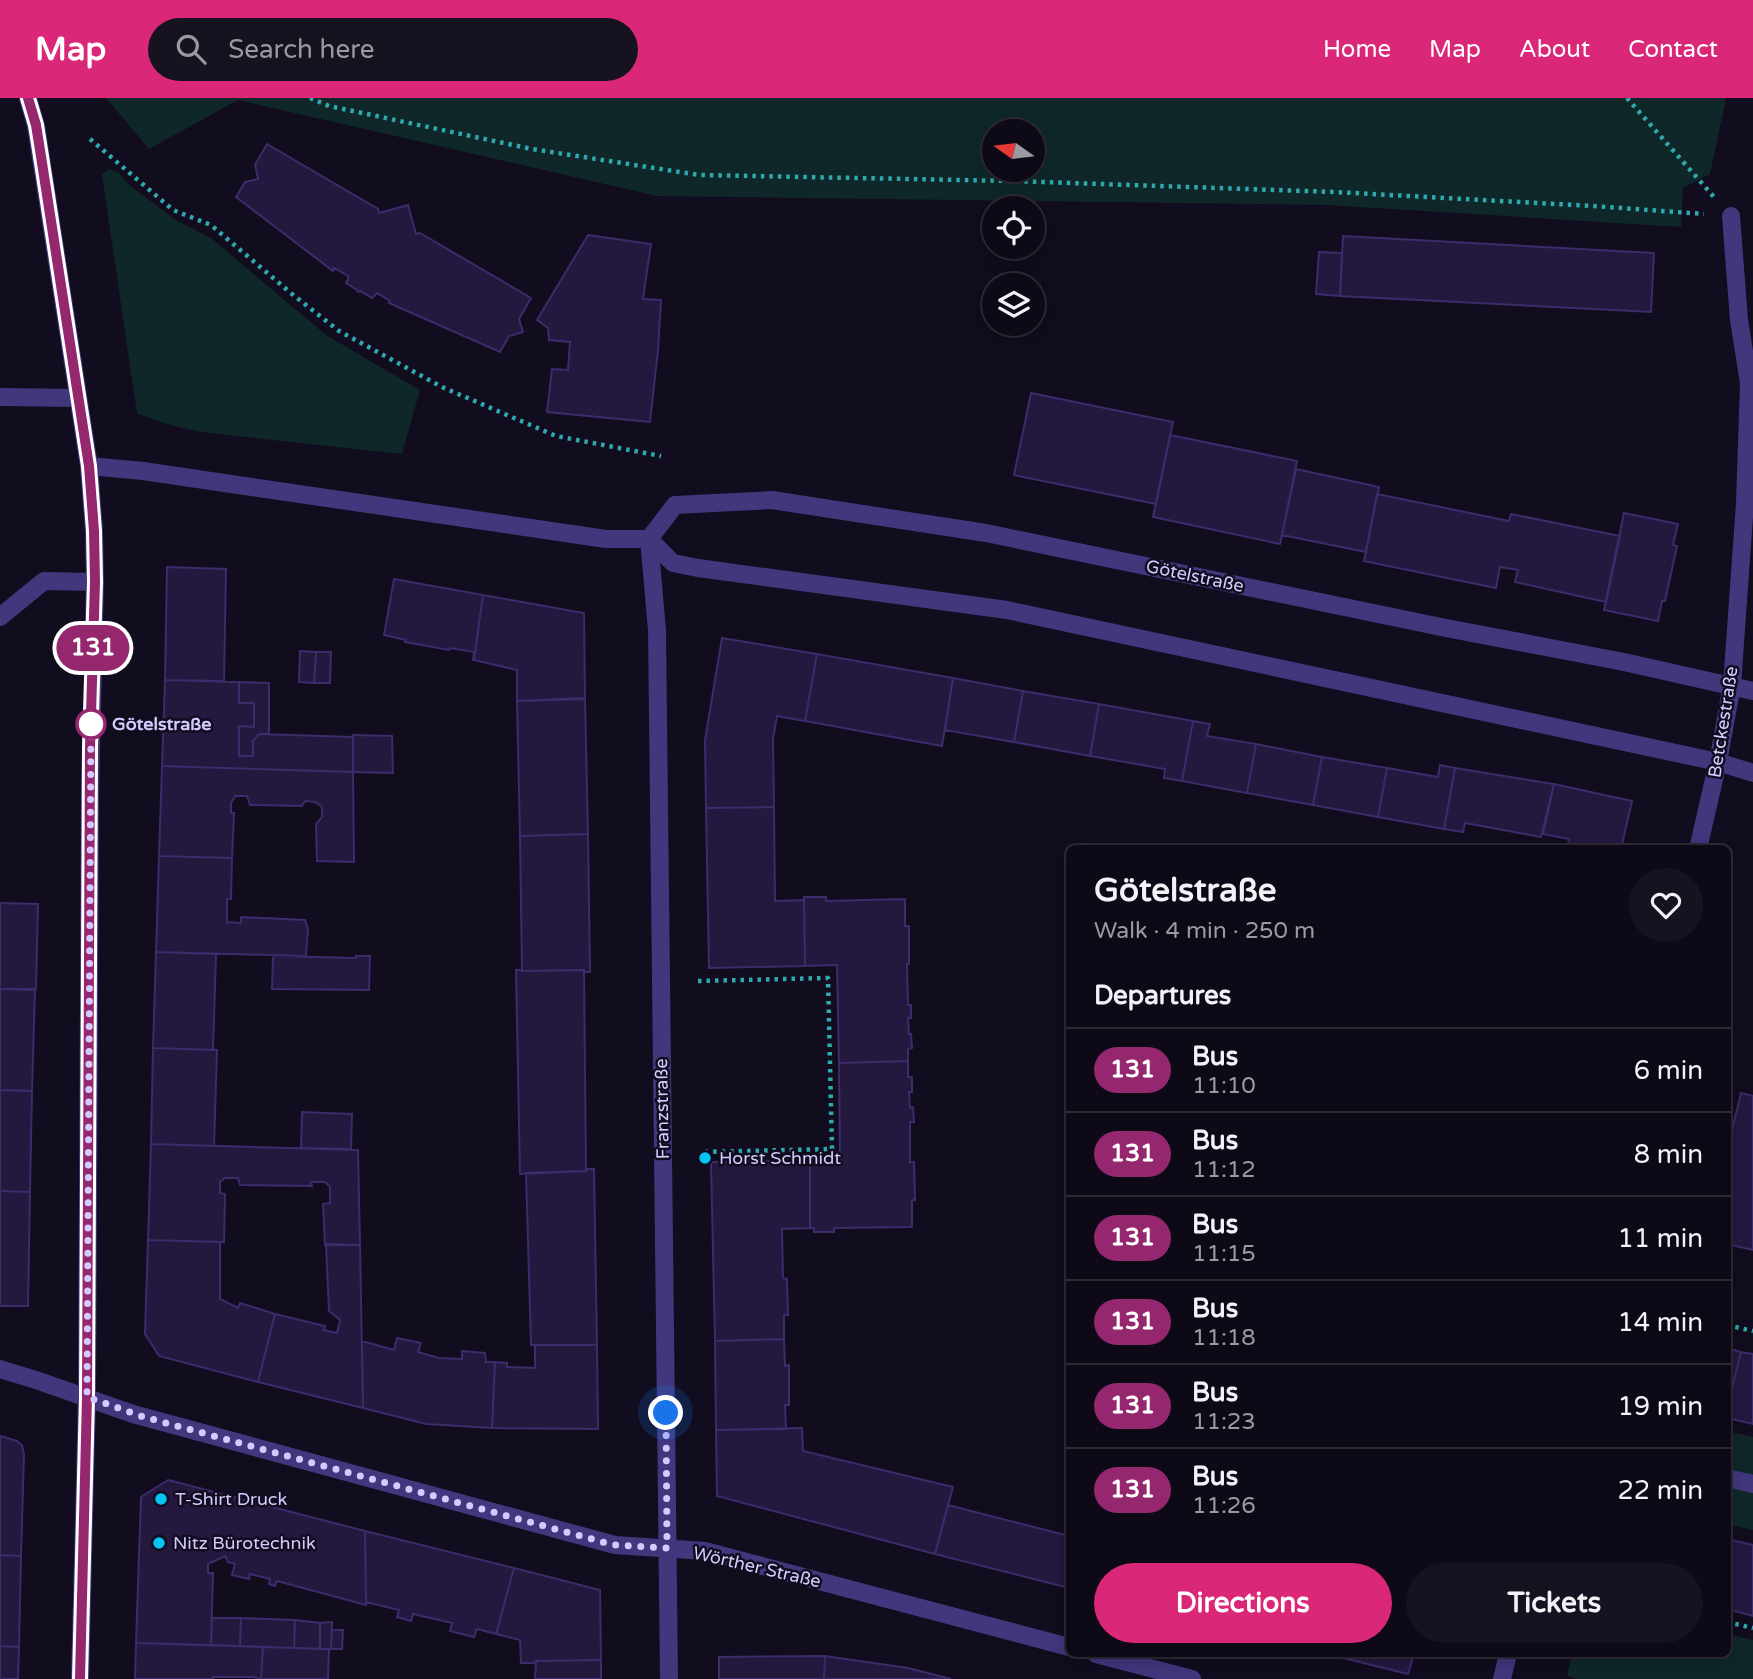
<!DOCTYPE html>
<meta charset="utf-8">
<style>
:root{--surface:#0d0916;--page:#16121f;--text:#f1f3f6;--muted:#9a9aa1;--line:#2d2a35;--accent:#db2777}
body{margin:0;font-family:"Varela Round",sans-serif;background:var(--page);color:var(--text);height:100vh;display:flex;flex-direction:column;font-size:26px;white-space:nowrap}
*{box-sizing:border-box;margin:0}
p{font-size:23px;color:var(--muted)}
.icon{flex:none;width:38px;height:38px;fill:none;stroke:currentColor;stroke-width:2;stroke-linecap:round;stroke-linejoin:round}
.map{position:relative;flex:1;overflow:hidden}
.sheet{position:absolute;left:1066px;top:747px;width:665px;height:812px;display:flex;flex-direction:column;background:var(--surface);border-radius:10px;box-shadow:0 4px 18px #0003,0 0 0 2px var(--line)}
.sheet>*{flex:none}
.badge{padding:0 14px;border-radius:23px;font-size:24px;line-height:46px}
.needle{width:46px;rotate:284deg}
.fabs{position:absolute;left:982px;top:21px;display:grid;gap:14px}
.fabs a{display:grid;place-items:center;width:63px;height:63px;border-radius:50%;background:var(--surface);box-shadow:0 4px 18px #0003,0 0 0 2px var(--line);font-size:35px}
.you{position:absolute;width:35px;height:35px;margin:-18px;border:5px solid #fff;border-radius:50%;background:#1a73e8;box-shadow:0 0 0 10px #1a73e833}
.map>.badge{position:absolute;translate:-50% -50%;box-shadow:0 0 0 4px #fff}
h2{padding:0 28px;font-size:26px;line-height:63px}
.round{display:grid;place-items:center;flex:none;width:74px;height:74px;border-radius:37px;background:var(--page)}
.overview{display:flex;align-items:center;justify-content:space-between;height:119px;padding:0 28px}
h1{font-size:33px;font-weight:700;line-height:52px}
.action{display:flex;gap:14px;margin-top:auto;padding:14px 28px}
.action a{flex:1;height:80px;border-radius:42px;background:var(--accent);color:#fff;font-size:28px;font-weight:700;line-height:80px;text-align:center}
.action a+a{background:var(--page);color:var(--text)}
ul{padding:0;list-style:none}
li{display:flex;align-items:center;gap:21px;height:84px;padding:0 28px;border-top:2px solid var(--line)}
li div{flex:1}
li b{display:block;font-size:26px}
li em{font-style:normal}
li .badge{min-width:77px;font-weight:700;text-align:center}
header{display:flex;align-items:center;gap:42px;box-sizing:border-box;height:98px;padding:0 35px;background:var(--accent);color:#fff}
header strong{font-size:33px}
nav{display:flex;gap:38px;margin-inline-start:auto;font-size:24px}
.search{width:490px;height:63px;background:var(--page);display:flex;align-items:center;gap:18px;box-sizing:border-box;padding:0 24px;border-radius:38px;color:var(--muted);font-size:26px}
.map>svg:first-child{display:block}
.green{fill:#0f2728;fill-rule:evenodd}
.building{fill:#24183f;stroke:#3d2b6b;stroke-width:2}
.lines{fill:none;stroke-linecap:round;stroke-linejoin:round}
.path{stroke:#2eaaae;stroke-width:4.5;stroke-dasharray:3.5 5;stroke-linecap:butt}
.service{stroke:#40377d;stroke-width:18}
.minor{stroke:#40377d;stroke-width:18}
.tertiary{stroke:#40377d;stroke-width:18}
.line-casing{stroke:#fff;stroke-width:16}
.line{stroke:#95276e;stroke-width:10}
.walk{stroke:#d5caff;stroke-width:7;stroke-dasharray:0 12.6}
.stop-dot{fill:#fff;stroke:#95276e;stroke-width:3.5}
.poi-dot{fill:#02c4f2;stroke:#110c1e;stroke-width:2.5}
.labels{text-anchor:middle;dominant-baseline:central;stroke-width:5;stroke-linejoin:round;paint-order:stroke}
.street-label{font-size:18px;fill:#d5caff;stroke:#110c1e}
.stop-label{font-size:18px;font-weight:bold;fill:#d5caff;stroke:#110c1e;text-anchor:start}
.poi-label{font-size:18px;fill:#d5caff;stroke:#110c1e;text-anchor:start}
</style>
<header>
<strong>Map</strong>
<div class="search"><svg class="icon" aria-label="search" viewBox="0 0 24 24"><circle cx="10" cy="10" r="6"/><path d="M15 15l6 6"/></svg>Search here</div>
<nav><a>Home</a><a>Map</a><a>About</a><a>Contact</a></nav>
</header>
<div class="map">
<svg width="1753" height="1581" viewBox="0 0 1753 1581">
<rect width="100%" height="100%" fill="#110c1e"/>
<!-- green -->
<path class="green" d="M106,0H1726L1710,76L1683,90L1681,129L1327,107L657,98L238,2L149,51ZM994,33H1032V72H994Z
M108,71L118,74L128,86L176,122L211,140L326,237L420,292L402,356L209,335C183,331 160,325 137,315L102,77Z
M1727,1333L1753,1339V1432L1727,1426Z
M1727,1536L1753,1542V1581H1578L1567,1578L1572,1556H1727Z"/>
<!-- building -->
<path class="building" d="M267,46L378,111L379,115L408,107L416,136L420,135L531,200L519,221L523,234L509,238L500,254L389,205L390,203L377,195L372,200L360,193L358,194L357,192L346,185L348,181V178L334,170L333,173L236,99L245,84L258,81L255,67Z
M588,137L651,146L643,201L661,202L658,252L650,324L547,314L552,271L568,272L570,244L549,242L548,230L537,222Z
M1343,138L1654,155L1651,214L1340,198Z
M1319,154L1342,155L1340,198L1316,196Z
M1031,295L1173,324L1156,406L1014,377Z
M1170,337L1297,363L1280,446L1153,419Z
M1296,371L1379,389L1366,454L1282,437Z
M1377,396L1509,423L1511,416L1620,438L1606,504L1515,484L1518,472L1500,469L1496,490L1364,463Z
M1624,415L1678,426L1673,447L1677,448L1665,503H1662L1658,523L1604,512Z
M167,469L226,471L224,583L165,582Z
M394,481L483,497L474,562H473L474,554L450,550L449,552L405,544L406,542L384,537Z
M483,497L584,515L585,600L517,603V572L474,562Z
M722,540L817,556L805,623L777,618L773,641L774,709L706,710L705,642Z
M300,553L316,554L314,585L299,584Z
M316,554H331L330,585H314Z
M817,556L953,580L942,648L805,623Z
M953,580L1023,593L1014,644L945,632Z
M165,582L239,584V605H254V629L239,628V658H253V643L259,636L353,639V674L162,668Z
M239,584L269,585V636H259L253,643V658H239V628L254,629V605H239Z
M1023,593L1099,606L1090,658L1014,644Z
M585,601L588,736L520,738L517,603Z
M1099,606L1193,623L1182,683L1164,680L1165,671L1090,658Z
M1193,623L1210,626L1207,638L1256,646L1247,695L1182,683Z
M353,637L392,638L393,675L353,674Z
M1256,646L1322,659L1313,707L1247,695Z
M1322,659L1387,670L1378,719L1313,707Z
M1440,667L1455,670L1444,731L1378,719L1387,670L1438,679Z
M162,668L353,674L354,764L317,763L316,726L322,719V709L315,704L305,703L302,708L250,707L247,698H235L231,705V715H234L232,760L159,758Z
M1455,670L1554,686L1541,739L1465,725L1463,734L1444,731Z
M1554,686L1632,703L1621,751H1567L1569,741L1543,736Z
M774,709L775,803L804,802L805,868L709,870L706,710Z
M588,736L590,874H584V872L522,873L520,738Z
M159,758L232,760L231,801H227V824L241,825V819L305,822L308,831L306,858L156,854Z
M804,799H826V803L905,801V828H909V866H907L908,907H911V920H908L909,936H911L912,950L908,951V963L839,965L837,867L805,868Z
M0,805L38,806L36,891H0Z
M156,854L216,856L213,952L153,950Z
M273,858L356,860V858H370L369,892L272,891Z
M516,872H522V873L584,872L586,1073L520,1076Z
M0,891L35,892L32,993L0,992Z
M153,950L217,952L214,1048L151,1046Z
M908,963V979H912V994H909L910,1010L913,1009L914,1024H910V1064H914L915,1102H912V1129L834,1130V1134H814V1130H810V1062L840,1061L839,965Z
M0,992L32,993L30,1094L0,1093Z
M1741,995L1753,998V1152L1727,1146V1053Z
M302,1014L352,1016L351,1051L301,1050Z
M151,1046L358,1052L360,1147H325L323,1106L330,1105V1089L325,1084H311L312,1088L240,1087L238,1080H225L220,1084V1095L225,1096L224,1144L148,1142Z
M810,1062V1130L782,1131L783,1180L787,1181L788,1217H784V1241L715,1243L711,1064Z
M587,1071H594L597,1247H531L526,1075L586,1073Z
M0,1093L30,1094L28,1208H0Z
M148,1142L220,1144V1201L238,1210L240,1205L275,1216L258,1284L159,1258L145,1236Z
M326,1146L360,1147L363,1310L258,1284L275,1216L325,1228L324,1232L337,1235L340,1222L329,1213Z
M397,1240L421,1245L418,1254L439,1260L462,1261V1253L485,1255L486,1264H495L492,1330L426,1326L363,1310L362,1243L394,1252Z
M784,1241L785,1268L789,1267V1307H785L786,1331L716,1332L715,1243Z
M535,1247H597L598,1331L492,1330L495,1264L507,1265V1269L535,1270Z
M1727,1250L1741,1254L1727,1311Z
M1741,1254L1753,1256V1326L1727,1320V1311Z
M802,1330L803,1353L953,1389L935,1456L717,1398L716,1332Z
M0,1338L17,1343L22,1347L24,1356L21,1458L0,1457Z
M168,1382L365,1433L366,1507L277,1483L275,1488L269,1486L270,1481L250,1476L249,1481L232,1477L235,1466L228,1464L225,1458L208,1466V1475H213L211,1547L136,1545L141,1399Z
M948,1407L1069,1438V1490L935,1456Z
M365,1433L514,1470L496,1536L477,1531L474,1539L450,1533L452,1525L413,1516L411,1523L397,1519L399,1512L366,1504Z
M1727,1441L1753,1447V1518L1727,1511Z
M0,1457L21,1458L19,1549L0,1548Z
M514,1470L600,1492L601,1562L536,1563L535,1565H521L520,1542L496,1536Z
M212,1520H241L240,1548L211,1547Z
M241,1520L295,1522L294,1550L240,1548Z
M295,1522L320,1525V1551L294,1550Z
M332,1524L331,1551H320V1525Z
M332,1532H343L342,1551H331Z
M136,1545L263,1549L261,1581L253,1579H213V1581H135Z
M0,1548L19,1549L18,1581H0Z
M263,1549L329,1551L328,1581H261Z
M1327,1556H1414L1408,1576Z
M825,1558L824,1581H719V1559Z
M825,1558L908,1570L951,1581H824Z
M601,1562V1581H535L536,1563Z"/>
<g class="lines">
<!-- path -->
<path class="path" d="M310,0L329,8L532,51L699,77L1013,83L1335,94L1593,108L1704,116
M1627,0L1714,99
M90,41L173,112L211,127L292,196L339,233L363,246L442,289L556,338L661,358
M698,883L828,880L832,1051L700,1054
M1727,1227L1753,1233
M1727,1524L1753,1530"/>
<!-- service -->
<path class="service" d="M0,299L78,300
M1727,1380L1753,1386"/>
<!-- minor -->
<path class="minor" d="M89,368L143,373L606,441H649L673,465L698,470L1007,512L1718,664L1753,675
M649,441L657,532L669,1581
M649,441L675,407L772,402L986,435L1446,530L1624,564L1753,593
M0,519L44,483L95,484
M1698,751L1718,664L1732,587L1745,405L1749,285L1739,222L1731,118
M0,1271L36,1282L133,1316L615,1447L705,1453L1069,1549
M1096,1556L1192,1581
M1502,1581L1508,1556"/>
<!-- tertiary -->
<path class="tertiary" d="M28,0L36,28L89,368L94,433L95,484L90,693L87,1299L80,1581"/>
</g>
<g class="lines">
<!-- line casing -->
<g class="line-casing">
<path id="line" d="M28,0L36,27L40,52L89,368L94,433L95,484L90,649L87,1299L80,1581"/>
</g>
<!-- line -->
<use href="#line" class="line"/>
<!-- walk -->
<path class="walk" d="M91,626L87,1299L144,1319L614,1447L667,1450L666,1315"/>
</g>
<!-- markers -->
<circle class="stop-dot" cx="91" cy="626" r="14"/>
<g class="poi-dot">
<circle cx="705" cy="1060" r="7"/>
<circle cx="161" cy="1401" r="7"/>
<circle cx="159" cy="1445" r="7"/>
</g>
<g class="labels">
<!-- street labels -->
<g class="street-label">
<text transform="translate(1195 478) rotate(12)">Götelstraße</text>
<text transform="translate(1723 624) rotate(-81)">Betckestraße</text>
<text transform="translate(662 1011) rotate(-91)">Franzstraße</text>
<text transform="translate(757 1469) rotate(13)">Wörther Straße</text>
</g>
<!-- stop labels -->
<g class="stop-label">
<text x="112" y="626">Götelstraße</text>
</g>
<!-- poi labels -->
<g class="poi-label">
<text x="719" y="1060">Horst Schmidt</text>
<text x="175" y="1401">T-Shirt Druck</text>
<text x="173" y="1445">Nitz Bürotechnik</text>
</g>
</g>
</svg>
<div class="fabs">
<a><svg class="needle" viewBox="-14 -14 28 28"><path d="M0-13l5 13h-10z" fill="#e53935"/><path d="M0 13l5-13h-10z" fill="#9a9aa1"/></svg></a>
<a><svg class="icon" aria-label="locate" viewBox="0 0 24 24"><circle cx="12" cy="12" r="6"/><path d="M12 2v4M12 18v4M2 12h4M18 12h4"/></svg></a>
<a><svg class="icon" aria-label="layers" viewBox="0 0 24 24"><path d="M12 4l9 5-9 5-9-5zM3 14l9 5 9-5"/></svg></a>
</div>
<div class="you" style="left:666px;top:1315px"></div>
<b class="badge" style="left:93px;top:550px;background:#95276e;color:#fff">131</b>
<section class="sheet">
<div class="overview"><div><h1>Götelstraße</h1><p>Walk · 4 min · 250 m</p></div><a class="round"><svg class="icon" aria-label="heart" viewBox="0 0 24 24"><path d="M12 20l-8-8c-3-5 5-10 8-4 3-6 11-1 8 4z"/></svg></a></div>
<h2>Departures</h2>
<ul>
<li><span class="badge" style="background:#95276e;color:#fff">131</span><div><b>Bus</b><p>11:10</p></div><em>6 min</em></li>
<li><span class="badge" style="background:#95276e;color:#fff">131</span><div><b>Bus</b><p>11:12</p></div><em>8 min</em></li>
<li><span class="badge" style="background:#95276e;color:#fff">131</span><div><b>Bus</b><p>11:15</p></div><em>11 min</em></li>
<li><span class="badge" style="background:#95276e;color:#fff">131</span><div><b>Bus</b><p>11:18</p></div><em>14 min</em></li>
<li><span class="badge" style="background:#95276e;color:#fff">131</span><div><b>Bus</b><p>11:23</p></div><em>19 min</em></li>
<li><span class="badge" style="background:#95276e;color:#fff">131</span><div><b>Bus</b><p>11:26</p></div><em>22 min</em></li>
</ul>
<div class="action"><a>Directions</a><a>Tickets</a></div>
</section>
</div>
